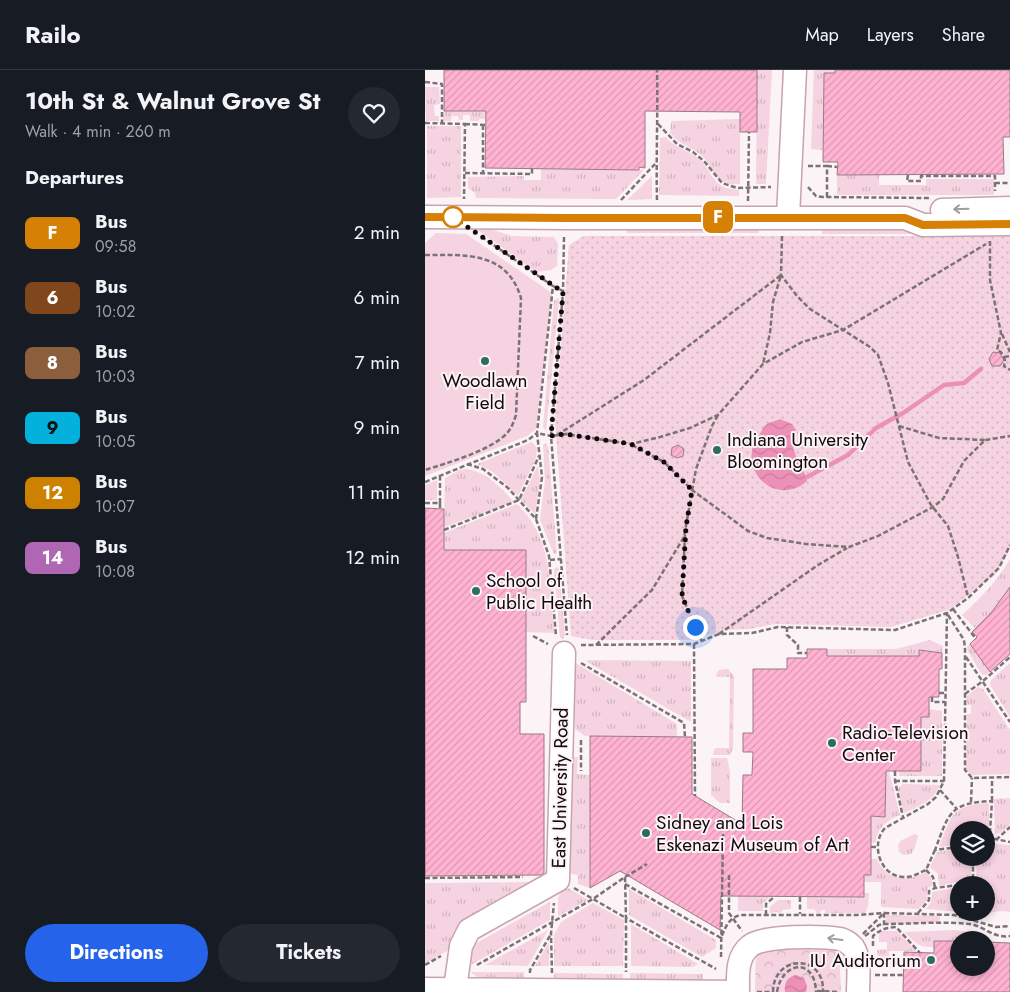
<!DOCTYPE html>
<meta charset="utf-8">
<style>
:root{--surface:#171b24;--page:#242831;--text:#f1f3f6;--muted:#9ea1a6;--line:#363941;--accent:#2563eb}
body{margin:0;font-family:Jost,sans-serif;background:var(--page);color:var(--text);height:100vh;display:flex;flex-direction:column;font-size:19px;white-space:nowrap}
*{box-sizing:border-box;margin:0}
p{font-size:16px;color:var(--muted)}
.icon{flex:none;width:28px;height:28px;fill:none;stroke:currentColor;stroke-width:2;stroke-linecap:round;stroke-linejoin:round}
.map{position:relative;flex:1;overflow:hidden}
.panel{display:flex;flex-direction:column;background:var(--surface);width:425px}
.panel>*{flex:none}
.badge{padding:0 10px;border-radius:8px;font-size:18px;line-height:32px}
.controls{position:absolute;left:525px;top:751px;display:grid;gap:10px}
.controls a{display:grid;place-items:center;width:45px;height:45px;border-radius:50%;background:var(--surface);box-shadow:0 2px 8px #0003;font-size:25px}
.you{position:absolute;width:25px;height:25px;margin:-12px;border:4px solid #fff;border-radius:50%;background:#1a73e8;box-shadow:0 0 0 8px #1a73e833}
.map>.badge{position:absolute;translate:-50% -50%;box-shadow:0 0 0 2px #fff}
h2{padding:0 25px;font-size:19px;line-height:45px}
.round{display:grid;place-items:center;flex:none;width:52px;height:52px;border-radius:26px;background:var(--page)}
.overview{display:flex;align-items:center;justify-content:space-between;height:85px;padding:0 25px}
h1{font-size:24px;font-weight:700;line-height:38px}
.button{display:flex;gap:10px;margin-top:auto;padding:10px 25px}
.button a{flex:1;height:58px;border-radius:30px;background:var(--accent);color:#fff;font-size:20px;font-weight:700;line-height:58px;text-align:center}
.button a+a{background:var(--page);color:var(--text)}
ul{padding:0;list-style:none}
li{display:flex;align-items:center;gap:15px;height:65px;padding:0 25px}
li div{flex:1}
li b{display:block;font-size:19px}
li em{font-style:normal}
li .badge{min-width:55px;font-weight:700;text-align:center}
header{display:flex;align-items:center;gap:30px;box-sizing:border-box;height:70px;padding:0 25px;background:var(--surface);border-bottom:1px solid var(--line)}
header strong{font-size:24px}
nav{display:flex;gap:28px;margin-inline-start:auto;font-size:18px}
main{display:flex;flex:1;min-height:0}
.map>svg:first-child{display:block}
.grass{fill:url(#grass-tufts)}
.park{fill:url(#park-crowns)}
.garden{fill:url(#garden-dots)}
.pitch{fill:#f6d3e0}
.water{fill:url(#water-waves)}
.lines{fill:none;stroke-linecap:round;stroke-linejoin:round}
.stream{stroke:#ed90b7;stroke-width:4.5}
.building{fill:url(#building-hatch);stroke:#9b7a87}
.minor-casing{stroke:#c6a3b0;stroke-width:25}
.path{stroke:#7b7275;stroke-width:2.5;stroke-dasharray:5 2.5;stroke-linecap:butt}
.minor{stroke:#fff;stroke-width:22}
.oneway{stroke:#a19c9e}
.line-casing{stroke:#fff;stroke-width:11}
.line{stroke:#d68006;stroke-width:8}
.walk{stroke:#13080c;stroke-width:5;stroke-dasharray:0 9}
.stop-dot{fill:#fff;stroke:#d68006;stroke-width:2.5}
.poi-dot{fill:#2d6d5c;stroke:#fbf3f6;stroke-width:2}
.labels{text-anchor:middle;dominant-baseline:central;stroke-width:4;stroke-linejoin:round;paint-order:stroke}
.poi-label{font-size:19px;fill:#13080c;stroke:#fbf3f6;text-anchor:start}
.street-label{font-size:19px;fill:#13080c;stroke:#fbf3f6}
</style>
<header>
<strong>Railo</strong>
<nav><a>Map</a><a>Layers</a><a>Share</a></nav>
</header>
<main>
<section class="panel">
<div class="overview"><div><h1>10th St &amp; Walnut Grove St</h1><p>Walk · 4 min · 260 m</p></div><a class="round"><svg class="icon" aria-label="heart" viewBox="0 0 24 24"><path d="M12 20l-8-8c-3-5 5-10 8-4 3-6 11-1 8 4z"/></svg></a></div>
<h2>Departures</h2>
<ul>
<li><span class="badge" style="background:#d68006;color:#fff">F</span><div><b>Bus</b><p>09:58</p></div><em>2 min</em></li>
<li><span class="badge" style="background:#80471c;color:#fff">6</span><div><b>Bus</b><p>10:02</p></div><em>6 min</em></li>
<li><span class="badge" style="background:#8b5e3c;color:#fff">8</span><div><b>Bus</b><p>10:03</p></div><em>7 min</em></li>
<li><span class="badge" style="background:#04b1dc;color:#111">9</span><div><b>Bus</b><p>10:05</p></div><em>9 min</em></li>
<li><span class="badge" style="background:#cc8100;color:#fff">12</span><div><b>Bus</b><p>10:07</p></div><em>11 min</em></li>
<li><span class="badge" style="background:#af67b4;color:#fff">14</span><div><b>Bus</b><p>10:08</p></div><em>12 min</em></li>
</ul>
<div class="button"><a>Directions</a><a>Tickets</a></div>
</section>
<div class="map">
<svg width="585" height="922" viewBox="0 0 585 922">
<defs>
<pattern id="grass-tufts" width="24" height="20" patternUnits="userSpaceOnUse" patternTransform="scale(1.25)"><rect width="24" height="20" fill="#f6d3e0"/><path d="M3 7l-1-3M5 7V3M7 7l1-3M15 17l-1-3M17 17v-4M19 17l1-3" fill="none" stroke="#d2b4bf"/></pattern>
<pattern id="park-crowns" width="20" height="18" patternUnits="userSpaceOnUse" patternTransform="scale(1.25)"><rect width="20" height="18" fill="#f6d3e0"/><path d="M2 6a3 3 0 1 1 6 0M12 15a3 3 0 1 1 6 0" fill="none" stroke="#d2b4bf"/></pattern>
<pattern id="garden-dots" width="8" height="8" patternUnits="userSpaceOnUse" patternTransform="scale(1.25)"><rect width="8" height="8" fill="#f6d3e0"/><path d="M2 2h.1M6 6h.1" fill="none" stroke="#d2b4bf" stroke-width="1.8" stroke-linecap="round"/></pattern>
<pattern id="water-waves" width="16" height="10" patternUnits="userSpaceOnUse" patternTransform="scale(1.25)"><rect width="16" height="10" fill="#ed90b7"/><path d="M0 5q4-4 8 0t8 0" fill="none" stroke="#ca7b9c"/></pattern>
<pattern id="building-hatch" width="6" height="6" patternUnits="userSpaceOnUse" patternTransform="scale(1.25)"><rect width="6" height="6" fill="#ffb2d1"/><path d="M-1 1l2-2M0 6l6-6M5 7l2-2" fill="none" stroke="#da98b2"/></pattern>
</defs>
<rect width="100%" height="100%" fill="#fbf3f6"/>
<!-- grass -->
<path class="grass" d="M332,0H347L341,114H331Z
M389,0H410L398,80L386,79Z
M0,17H14L15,34L9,35L10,46H14V51H1Z
M19,41H61V49H55L53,51H45V45H38V50H34L33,46H27L26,51H18Z
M315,49V114C309,114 304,115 299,112C289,108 286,96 279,88C269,77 255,76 245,63L246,51Z
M2,56H36V127L2,128Z
M241,67C248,77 263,80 273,88C283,95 285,108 295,115C301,119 307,119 314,120V126L234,125L235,68Z
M116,98L219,100L191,129L51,128L50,123L43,118V107L99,106V110H116Z
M412,105H454V115H501V109H569V125H412Z
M227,106V129L202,130Z
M202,159L334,160V163H202Z
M53,160H68L87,166L129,167L133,174L132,196L126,200L111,202Z
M397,160H571V164H397Z
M133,228L134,230L121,361L118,357L129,231Z
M107,372L112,378L111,388L93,426L68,402L52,394Z
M121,373L123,376L132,484H129L115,450L120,410L118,375Z
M113,395L115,410L110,444L96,430Z
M42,399C63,403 74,416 89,432L19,457L20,408L35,400Z
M12,410V430H0V415Z
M92,434C128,469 125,516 129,563L101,562V480H19V463Z
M585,489V517L566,543L551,559L537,545C556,528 572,511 585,489Z
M132,497L134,499L140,565L138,569L135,567L129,501L130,498Z
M505,570L518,576L517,583L494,580V586H402V579H471Z
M545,574L565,602L562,605H557L543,581L542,577Z
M163,590L266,591V652L162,592Z
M149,592L252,654V667L160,666L150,659Z
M585,593V647L565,615L566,610Z
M300,599H303L309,606L308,678L305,685H288L289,680L291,678H304L305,607H292L291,605L294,600Z
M553,617L558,619L585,660V704L547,705L541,700L542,644H546V635H541V627Z
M504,639L517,641V706H474V701L496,700V647H504Z
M147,687H153L152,704L165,705V818L153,814V805L140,803Z
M286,688H302L305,702V733H295L286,725Z
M461,702H464L475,745C462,750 451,759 451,773H446V746L460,747Z
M478,714L515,715C508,731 495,736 479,743L472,719Z
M585,728V755L575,763L570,764L569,729Z
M564,733V765L561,767V760H534V775L514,777C526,745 527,735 564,733Z
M490,764L493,766L489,780L486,784L478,785L474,782L473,774L477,770Z
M570,774L585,775V842C574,839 564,843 554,848L536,843L561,842L562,811L551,809L552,788H561V780Z
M534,779V788H546L547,796L545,809L514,816L513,804L505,797L512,782Z
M446,789H452C461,810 482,813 501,802L506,808L508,815L503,818L502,830L494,839L456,837V812H439V805H446Z
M112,812L28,877L0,894V813Z
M140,816L163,830L133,846V827Z
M534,817V842L501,839L506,832L507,822Z
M204,819L291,870V878L277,887L204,845Z
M439,823H444L443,836L440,843H400V840H396L395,843H392L389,839H382V827H438Z
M313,826L345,827L338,833V841H313Z
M353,830H366V839L358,840L355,843L351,842L345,843V837Z
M125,832V850L42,897L48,875Z
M168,833L199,850L198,896H129V865L136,852Z
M461,845L515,846L514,853L460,854Z
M206,854L273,894L268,897L206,896Z
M123,860L103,896L60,895Z
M529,860L550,863L565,872H561V870L509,871V877C493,878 490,872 479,862Z
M454,861H472L491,881H464V892L453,890L452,880L462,879V872H454Z
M124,872V896H110Z
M46,902H99V910C84,910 56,914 46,902Z
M129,903L198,904V911L129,910Z
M205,903L278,904V911L205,910Z"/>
<!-- park -->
<path class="park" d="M414,879L416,922H330L331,880Z"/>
<!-- garden -->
<path class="garden" d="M159,166H585V479L570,505L523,540L466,557L351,554L324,559L302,560L265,570H167L146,566L130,351L144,175Z"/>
<!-- pitch -->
<path class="pitch" d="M11,163L41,164L127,223L111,359L102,366L0,406V173Z"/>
<!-- water -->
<path class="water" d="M355,349L367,354L371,360C363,372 370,384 376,397C378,402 382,405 382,411C352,438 309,400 334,365C336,362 338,357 341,355C344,352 351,351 355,349Z
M371,905L379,908L382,916L381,922H360C359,913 362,907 371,905Z"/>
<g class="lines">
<!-- stream -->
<path class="stream" d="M382,407L423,385L451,358L478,343L519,315L539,313L556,299"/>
</g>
<!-- building -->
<path class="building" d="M19,0H332V62H315V42L220,41V98L214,97V100L60,98L61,41H19Z
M410,0H585V67H578L579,104L412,105L413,92H398L399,3H410Z
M568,282L575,283L579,290L575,296H567L564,289Z
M253,375L259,379L258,386L252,388L246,385L247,378Z
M0,438L19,439V480H101V632H95V664H119V803L116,805L0,806Z
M585,517V584L565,602L545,574L552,567L547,562L566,543Z
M382,579H402V586H494V580L517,583V599H514V627H504V647H496V701H461L460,747L446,746V805H439V827L296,826L295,860L195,801L165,818V666L267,667V724L317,754L318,705H327L328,682H318V663H328V599H362V588H382Z
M509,871H534V898H561V872L585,873V922H478L479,882L509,883Z"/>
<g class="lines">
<!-- minor casing -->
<g class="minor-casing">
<path id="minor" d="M517,140L585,138
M0,147L140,148H480L498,155L585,154
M363,147L370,0
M0,919L313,922
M30,919L36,876L44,860L133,810L139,583
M313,922C313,906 311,887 325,876C337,865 398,866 415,869C419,870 425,874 428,877C436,889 433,908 433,922"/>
</g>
<!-- path -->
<path class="path" d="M0,12L17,14V53
M0,53L40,54L39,129
M40,54L61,55
M233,54L252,74L268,82L279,91L297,113L312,118L346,117
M58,55V103
M383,96H402V127
M402,96L412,97
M40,103L107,104V98
M483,105L482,111H496V106H570V121
M570,113H585
M383,117L391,126L398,127L504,128
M196,130L230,94
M232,130C231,87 233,43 232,0
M323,131L324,62
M357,166L356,205L372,226L385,239L445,277L453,285L463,313L483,392L506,435L523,456L533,487L543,527
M139,167L138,222L126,366L142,565
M565,171V210L576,263L572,280L576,282L580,290L579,296L585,300
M0,185C40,185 82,181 96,228L91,345C89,351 87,357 83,362C68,380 22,393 0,400
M128,216L138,221
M577,264L585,282
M579,287L585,286
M474,356L514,368L560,370
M132,365L219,310L356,205L348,232L345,263L338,294
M207,375L239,392L267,420L323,461L342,468L381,474L424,477L453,466L508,437L518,429L539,391L560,370L585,366
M42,394L58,399L83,418L111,449L124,486L131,566
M0,412L103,370L112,363L128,216L57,167
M0,433H15V406
M15,433V438
M111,449L117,407L112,363L126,366L140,364L206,374L235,367L265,358L293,345L338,294L377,272L418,260L561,174
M19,460L94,430L114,386
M260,465L257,526L277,572
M125,490L136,489
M528,539L551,569
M523,545L539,570L540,579V700L547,708L585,707
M362,557V565L373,575V583H382
M294,564L393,495L422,478
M108,566L123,574
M269,574L270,726
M156,575L269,574L294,564L327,563L353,557L470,560L522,543L543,528L574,498L585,475
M171,575L227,520L259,467L271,399L287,356L293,345
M541,587L585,652
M156,593L259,653L260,667
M514,623H520
M540,624L558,611L585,587
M507,627V632H520
M156,670V701
M470,701V711L478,747
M470,711H519
M515,720L531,738
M567,731V708
M546,732L547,708
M561,769L565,768L585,772
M571,770L585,757
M446,777H453
M534,777L510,780C524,743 524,733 567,731L564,777L561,779
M510,780L501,800C494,803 487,808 478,807C455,806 445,774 460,758L503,734L511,727L519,711L522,543
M501,800L508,807L510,818
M304,805V843L317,861
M200,807L222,794
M0,808L98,807
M200,814L296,868C301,856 303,849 315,845H432L459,843V858
M149,818L201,848V902
M375,827V844
M493,843L504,830V821L510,818L548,813V788
M341,845V834L349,827
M438,864L459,843L529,845L571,857L585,856
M440,866L454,855L459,854C487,854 517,851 545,854C559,856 569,869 585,866
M448,876V866C456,859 461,858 471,857L495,883
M296,887L298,764
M0,895L16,886
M52,895L168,829L200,807L201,848L291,899
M105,903V900L126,864
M127,903L126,863L129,833
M450,905H479
M392,921L413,922
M332,922H349
M348,922C348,884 400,883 398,922
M352,922C357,891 390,887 391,922"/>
<!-- minor -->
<use href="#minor" class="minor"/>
</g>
<!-- one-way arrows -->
<defs><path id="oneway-shaft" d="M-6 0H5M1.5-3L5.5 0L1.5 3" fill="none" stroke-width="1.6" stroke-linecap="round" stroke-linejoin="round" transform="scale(1.25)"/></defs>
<g class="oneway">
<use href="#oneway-shaft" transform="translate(536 139) rotate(178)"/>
<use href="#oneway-shaft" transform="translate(410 869) rotate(-172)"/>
</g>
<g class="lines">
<!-- line casing -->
<g class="line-casing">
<path id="line" d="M0,147L140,148H480L498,155L585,154"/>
</g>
<!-- line -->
<use href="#line" class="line"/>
<!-- walk -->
<path class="walk" d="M28,147L138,222L126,366L140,364L206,374L239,392L267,420L261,457L257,526L270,557"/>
</g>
<!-- markers -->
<circle class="stop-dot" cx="28" cy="147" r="10"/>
<g class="poi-dot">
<circle cx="60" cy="291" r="5"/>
<circle cx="292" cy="380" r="5"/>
<circle cx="51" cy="521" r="5"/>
<circle cx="407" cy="673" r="5"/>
<circle cx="221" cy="763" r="5"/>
<circle cx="506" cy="890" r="5"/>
</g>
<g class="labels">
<!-- poi labels -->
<g class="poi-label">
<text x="60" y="310" text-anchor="middle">Woodlawn<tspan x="60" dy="22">Field</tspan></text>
<text x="302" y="369">Indiana University<tspan x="302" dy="22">Bloomington</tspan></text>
<text x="61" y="510">School of<tspan x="61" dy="22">Public Health</tspan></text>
<text x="417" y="662">Radio-Television<tspan x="417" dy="22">Center</tspan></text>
<text x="231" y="752">Sidney and Lois<tspan x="231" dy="22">Eskenazi Museum of Art</tspan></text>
<text x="496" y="890" text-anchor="end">IU Auditorium</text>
</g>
<!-- street labels -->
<g class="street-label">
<text transform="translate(135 718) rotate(-89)">East University Road</text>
</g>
</g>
</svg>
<div class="controls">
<a><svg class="icon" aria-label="layers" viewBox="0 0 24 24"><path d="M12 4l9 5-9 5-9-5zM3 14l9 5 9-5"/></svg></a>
<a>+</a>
<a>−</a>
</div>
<div class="you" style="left:270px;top:557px"></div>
<b class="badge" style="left:293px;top:147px;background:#d68006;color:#fff">F</b>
</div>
</main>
